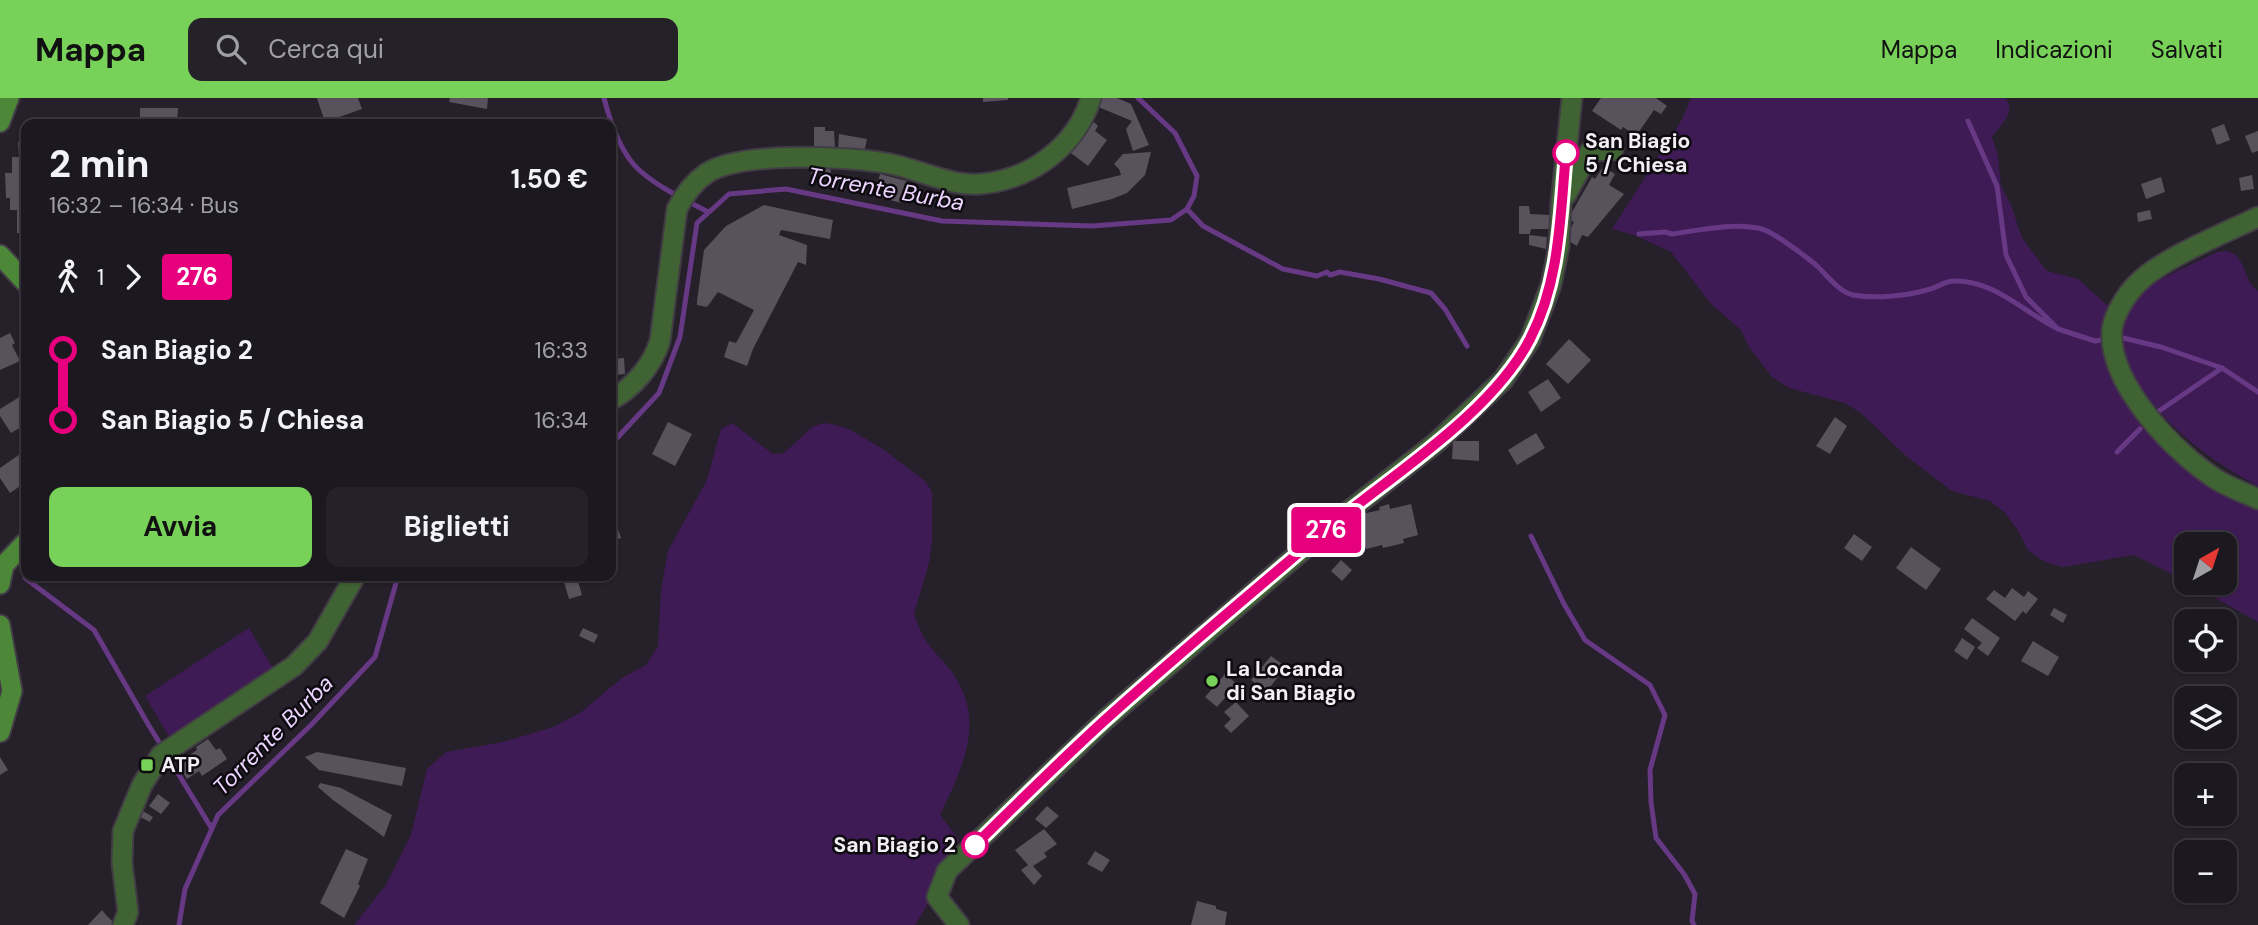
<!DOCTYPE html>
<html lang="it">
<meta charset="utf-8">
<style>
:root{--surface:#1c181f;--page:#252128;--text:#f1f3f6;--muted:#a0a0a4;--line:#3a373d;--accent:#78d158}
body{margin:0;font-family:"DM Sans",sans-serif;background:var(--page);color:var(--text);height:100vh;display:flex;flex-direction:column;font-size:26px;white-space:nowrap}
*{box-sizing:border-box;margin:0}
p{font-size:23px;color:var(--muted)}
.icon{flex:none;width:38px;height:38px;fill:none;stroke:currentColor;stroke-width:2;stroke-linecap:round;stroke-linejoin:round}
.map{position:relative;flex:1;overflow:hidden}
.details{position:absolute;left:21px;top:21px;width:595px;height:462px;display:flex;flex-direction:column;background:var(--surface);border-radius:14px;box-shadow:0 2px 5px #0004,0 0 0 2px var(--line)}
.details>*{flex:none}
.badge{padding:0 14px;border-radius:5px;font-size:24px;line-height:46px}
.needle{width:46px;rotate:39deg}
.tools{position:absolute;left:2174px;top:434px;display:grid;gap:14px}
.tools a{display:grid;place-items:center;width:63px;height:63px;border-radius:14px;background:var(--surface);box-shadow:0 2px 5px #0004,0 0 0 2px var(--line);font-size:35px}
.map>.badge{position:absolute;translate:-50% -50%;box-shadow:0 0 0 4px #fff}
.legs{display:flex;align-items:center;gap:10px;height:77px;padding:0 28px;font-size:23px}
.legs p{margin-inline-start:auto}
.summary{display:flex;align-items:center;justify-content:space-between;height:119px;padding:0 28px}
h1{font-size:38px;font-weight:700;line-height:52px}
.button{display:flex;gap:14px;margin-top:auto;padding:14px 28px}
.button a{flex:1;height:80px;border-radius:14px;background:var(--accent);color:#111;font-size:28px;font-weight:700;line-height:80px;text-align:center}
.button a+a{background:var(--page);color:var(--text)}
ul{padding:0 28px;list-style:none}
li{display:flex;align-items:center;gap:24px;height:70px;font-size:26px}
li i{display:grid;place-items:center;width:10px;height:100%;margin:0 9px;background:currentColor}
li i::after{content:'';width:18px;height:18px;margin:-9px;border:5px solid;border-radius:50%;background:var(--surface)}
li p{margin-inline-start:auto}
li:first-child i{background:linear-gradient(#0000 50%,currentColor 0)}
li:last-child i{background:linear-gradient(currentColor 50%,#0000 0)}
header{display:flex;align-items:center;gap:42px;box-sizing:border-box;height:98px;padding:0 35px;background:var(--accent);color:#111}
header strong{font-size:33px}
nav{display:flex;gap:38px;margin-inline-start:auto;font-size:24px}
.search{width:490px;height:63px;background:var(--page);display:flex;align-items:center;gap:18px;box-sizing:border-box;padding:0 24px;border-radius:14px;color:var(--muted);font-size:26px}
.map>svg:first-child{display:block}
.green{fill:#3f1b55}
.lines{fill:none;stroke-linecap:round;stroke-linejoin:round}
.stream{stroke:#673985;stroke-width:5}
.building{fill:#58525d}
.minor-casing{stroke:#423d45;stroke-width:23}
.tertiary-casing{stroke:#423d45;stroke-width:23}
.secondary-casing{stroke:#423d45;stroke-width:23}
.minor{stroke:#3f6333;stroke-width:19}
.tertiary{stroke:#3f6333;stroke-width:19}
.secondary{stroke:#4d8838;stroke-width:19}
.line-1-casing{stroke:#fff;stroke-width:16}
.line-1{stroke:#e6007e;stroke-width:10}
.stop-1-dot{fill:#fff;stroke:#e6007e;stroke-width:3.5}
.poi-dot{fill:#78d158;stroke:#0d0b0f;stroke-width:2.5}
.labels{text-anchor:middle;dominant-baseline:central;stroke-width:5;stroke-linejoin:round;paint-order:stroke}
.stop-label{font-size:21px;font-weight:bold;fill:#f1eef4;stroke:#0d0b0f;text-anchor:start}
.poi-label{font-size:21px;font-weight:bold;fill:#f1eef4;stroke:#0d0b0f;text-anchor:start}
.water-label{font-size:23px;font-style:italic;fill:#ecd4ff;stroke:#0d0b0f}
</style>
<header>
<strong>Mappa</strong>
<div class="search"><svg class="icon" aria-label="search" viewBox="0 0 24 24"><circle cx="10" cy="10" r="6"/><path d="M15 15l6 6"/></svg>Cerca qui</div>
<nav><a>Mappa</a><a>Indicazioni</a><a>Salvati</a></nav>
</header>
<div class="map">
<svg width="2258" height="827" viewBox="0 0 2258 827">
<rect width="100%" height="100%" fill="#252029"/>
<!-- green -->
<path class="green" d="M1691,0H2006C2016,17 2001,25 1992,39L1998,58L2001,88L2011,107L2022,140L2047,173L2078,181L2109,209L2105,227L2127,305L2258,408V524L2189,485H2224V446H2186V483L2134,457L2063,469L2045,464L2028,452L2017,431L2005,415L1990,403L1952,393L1905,357L1862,316L1845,305L1789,290L1772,279L1749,249L1741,232L1711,206L1671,154L1634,137L1612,131L1681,23Z
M2228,153C2248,161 2241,180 2258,193V388C2207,361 2162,326 2132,276C2129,271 2123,264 2122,258C2119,243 2126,213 2134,202C2147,184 2196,165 2217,154Z
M732,325L773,356L784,355L813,328L825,325L836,327L849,331L883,351L926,384L932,394V442L929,465L914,516C917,524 920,533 925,541C932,553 944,563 952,574C987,624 962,670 940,717L959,742L933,780L929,804L915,827H354L386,787L411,737L427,671L446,654L503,644L553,629L580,615L622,580L646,567L658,548L661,492L668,453L707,382L721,331Z
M249,530L274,572L170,640L145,598Z"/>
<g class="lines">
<!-- stream -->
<path class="stream" d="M604,0C610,23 620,53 637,70C657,89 684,101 708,114
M1968,23L1997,88L2006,157L2026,199L2058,231L2095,243L2108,241
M1187,111L1203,128L1283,171L1317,178L1327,174L1330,177L1340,174L1379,181L1431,195L1445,211L1467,248
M1639,136L1665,134L1672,136C1700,132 1734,124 1762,131C1775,135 1805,158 1816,167C1826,176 1839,194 1853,197C1875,201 1905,198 1927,192C1936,190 1944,184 1952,183C1994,181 2023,214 2058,231
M2117,240H2123L2161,249L2222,270L2258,294
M2156,315L2222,270
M611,341L617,340L659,295L680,239L697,125L729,96L786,91L942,123L1092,128L1171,122L1187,111L1194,98L1197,78L1175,35L1138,0
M2117,354L2140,331
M1531,438L1564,506L1585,542L1650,587L1665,617L1650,672L1651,704L1656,740L1684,776L1695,796L1692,823L1694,827
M25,480L94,532L148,626L212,731
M179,827L185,791L218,717L311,627L375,559L398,478"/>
</g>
<!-- building -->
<path class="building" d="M317,0H358L362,11L325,24Z
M450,0H488L487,11L449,4Z
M983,0H1008V2L983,4Z
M1100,0H1117L1131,6L1149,47L1133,53L1126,31L1132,23L1096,8Z
M1601,0H1656L1667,8L1661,16L1654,12L1636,38L1623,29L1621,32L1592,13Z
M140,10H178L177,26H140Z
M1094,24L1098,28L1095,33L1107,42L1088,68L1071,55Z
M2224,26L2230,42L2217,47L2211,31Z
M814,29H825V33H834L835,51H814Z
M2258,33V53L2252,55L2245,38Z
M839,36L867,41L864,55L838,52Z
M26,43V135H17V112H10V100H6L5,75H12V59H19L18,44Z
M1151,54L1145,77L1127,95L1112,101L1072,111L1067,90L1121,77L1119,71L1114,66L1123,56Z
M830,65L831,75L811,76V66Z
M1603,69L1615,76L1609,87L1624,96L1588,139L1582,137L1577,148L1566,141L1574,124L1568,121L1592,79L1595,81Z
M880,76L907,83L902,105L874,98Z
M2252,77L2254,91L2241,93L2239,80Z
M2161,79L2165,94L2146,101L2141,86Z
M764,107L833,122L830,141L781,132L779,137L807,147L806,167L798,164L753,251L747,268L724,259L729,243L736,245L754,212L718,194L707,209L697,207V203L704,152L726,128Z
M1519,108H1529L1530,116L1550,117L1551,131H1531L1530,136H1519Z
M2150,112L2152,121L2138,124L2137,115Z
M1529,137L1547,139L1546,151L1529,147Z
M10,235L15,245L12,247L20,263L0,272V240Z
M1569,241L1591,262L1568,286L1546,266Z
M624,260L625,276L611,277V261Z
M1548,281L1561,300L1541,314L1528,294Z
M21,298L26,307V326L11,335L0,318V311Z
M1835,319L1847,328L1830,356L1816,348Z
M668,324L692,336L675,368L652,356Z
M1536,335L1545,350L1517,367L1508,352Z
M1453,343H1479V363L1452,361Z
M26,352V384L10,395L0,380V370Z
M1389,406L1390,411L1411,406L1418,437L1403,441L1404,445L1383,450L1382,447L1366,451L1357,417L1380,412L1379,409Z
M616,425L621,440L611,443V426Z
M1854,436L1872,449L1862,463L1844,450Z
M1911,449L1941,471L1926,492L1896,470Z
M1341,462L1352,472L1342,483L1331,473Z
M577,480L582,497L569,501L564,484Z
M2012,490L2024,499L2028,493L2038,501L2026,516L2023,513L2015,523L1986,501L1994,492L2005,500Z
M2054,510L2067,517L2063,525L2050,517Z
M1972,520L2000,540L1988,558L1977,550L1982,545L1964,531Z
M583,530L598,537L594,545L579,538Z
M1962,540L1975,549L1967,562L1954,553Z
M2033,543L2059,559L2048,578L2021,563Z
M1271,558L1286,569L1266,594L1251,582Z
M1225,576L1237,586L1217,609L1205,599Z
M1236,604L1249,618L1231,635L1224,628L1231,621L1224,614Z
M208,641L216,652L220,650L227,661L202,678L199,673L187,681L179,668L190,660L188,658L197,652L196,649Z
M317,654L406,670L402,688L319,672L305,659Z
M0,659L8,672L0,677Z
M320,685L341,690L392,717L384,739L333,702L318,689Z
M158,696L170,705L161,716L149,708Z
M1047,708L1059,718L1046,730L1035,721Z
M143,713L153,719L150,724L140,719Z
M1044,731L1057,746L1044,755L1047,759L1033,768L1042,778L1034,787L1021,772L1028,767L1015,752Z
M346,751L368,761L358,786L360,788L344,820L320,805Z
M1095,753L1110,762L1102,774L1087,766Z
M1197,803L1216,808V811L1227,814L1225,827H1191Z
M102,812L106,817L116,827H88Z"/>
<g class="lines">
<!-- minor casing -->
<g class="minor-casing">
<path id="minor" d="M1566,97L1590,53L1613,52
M611,302C634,289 652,268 660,243L677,111C684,97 694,84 707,75C741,53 851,58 891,66C920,72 950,88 980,86C1030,82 1076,49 1091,0
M123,827L128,814L122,765L123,733L142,687L161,657L294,568L318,543L355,478
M959,827L937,799L947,773L1105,622L1340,420L1437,344L1503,282L1530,242L1551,187L1559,148L1561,106L1572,0"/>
</g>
<!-- tertiary casing -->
<g class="tertiary-casing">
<path id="tertiary" d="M2258,119C2225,135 2160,161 2137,186C2126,197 2114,216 2112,232C2108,286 2176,357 2219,383C2231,390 2245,395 2258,401"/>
</g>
<!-- secondary casing -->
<g class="secondary-casing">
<path id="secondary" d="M0,24L9,0
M0,157L26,185
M0,486L4,467L26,444
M0,527L12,593L0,634"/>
</g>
<!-- minor -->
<use href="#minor" class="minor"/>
<!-- tertiary -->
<use href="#tertiary" class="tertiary"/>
<!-- secondary -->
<use href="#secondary" class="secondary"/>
</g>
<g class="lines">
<!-- line-1 casing -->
<g class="line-1-casing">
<path id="line-1" d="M975,747C1018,705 1061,662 1105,622C1176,558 1249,497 1322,435C1387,380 1491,317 1530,241C1560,183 1560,119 1566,55"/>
</g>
<!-- line-1 -->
<use href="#line-1" class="line-1"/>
</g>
<!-- markers -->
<g class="stop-1-dot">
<circle cx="1566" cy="55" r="12"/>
<circle cx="975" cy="747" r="12"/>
</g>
<g class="poi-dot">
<circle cx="1212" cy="583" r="7"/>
<rect x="140" y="660" width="14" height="14" rx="3.5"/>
</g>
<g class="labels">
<!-- stop labels -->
<g class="stop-label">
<text x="1585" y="43">San Biagio<tspan x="1585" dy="24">5 / Chiesa</tspan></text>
<text x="956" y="747" text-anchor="end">San Biagio 2</text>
</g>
<!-- poi labels -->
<g class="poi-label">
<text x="1226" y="571">La Locanda<tspan x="1226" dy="24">di San Biagio</tspan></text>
<text x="161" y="667">ATP</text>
</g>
<!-- water labels -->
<g class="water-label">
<text transform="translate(886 91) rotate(10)">Torrente Burba</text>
<text transform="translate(273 637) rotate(-45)">Torrente Burba</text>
</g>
</g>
</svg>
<div class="tools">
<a><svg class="needle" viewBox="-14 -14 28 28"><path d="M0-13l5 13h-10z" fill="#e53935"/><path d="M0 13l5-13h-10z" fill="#a0a0a4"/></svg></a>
<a><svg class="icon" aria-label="locate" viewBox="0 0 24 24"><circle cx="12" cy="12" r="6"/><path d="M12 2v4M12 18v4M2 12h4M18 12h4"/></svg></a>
<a><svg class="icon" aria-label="layers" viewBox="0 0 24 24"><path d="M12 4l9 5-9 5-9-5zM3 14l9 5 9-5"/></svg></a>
<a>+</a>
<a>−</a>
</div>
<b class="badge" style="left:1326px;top:432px;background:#e6007e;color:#fff">276</b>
<section class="details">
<div class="summary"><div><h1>2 min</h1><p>16:32 – 16:34 · Bus</p></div><b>1.50 €</b></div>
<div class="legs"><svg class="icon" aria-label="walk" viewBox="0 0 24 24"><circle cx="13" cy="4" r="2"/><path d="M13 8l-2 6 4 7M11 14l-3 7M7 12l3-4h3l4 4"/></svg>1<svg class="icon" aria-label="forward" viewBox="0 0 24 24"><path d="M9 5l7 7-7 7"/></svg><b class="badge" style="background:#e6007e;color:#fff">276</b></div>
<ul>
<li><i style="color:#e6007e"></i><b>San Biagio 2</b><p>16:33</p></li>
<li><i style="color:#e6007e"></i><b>San Biagio 5 / Chiesa</b><p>16:34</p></li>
</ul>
<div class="button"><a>Avvia</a><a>Biglietti</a></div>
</section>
</div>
